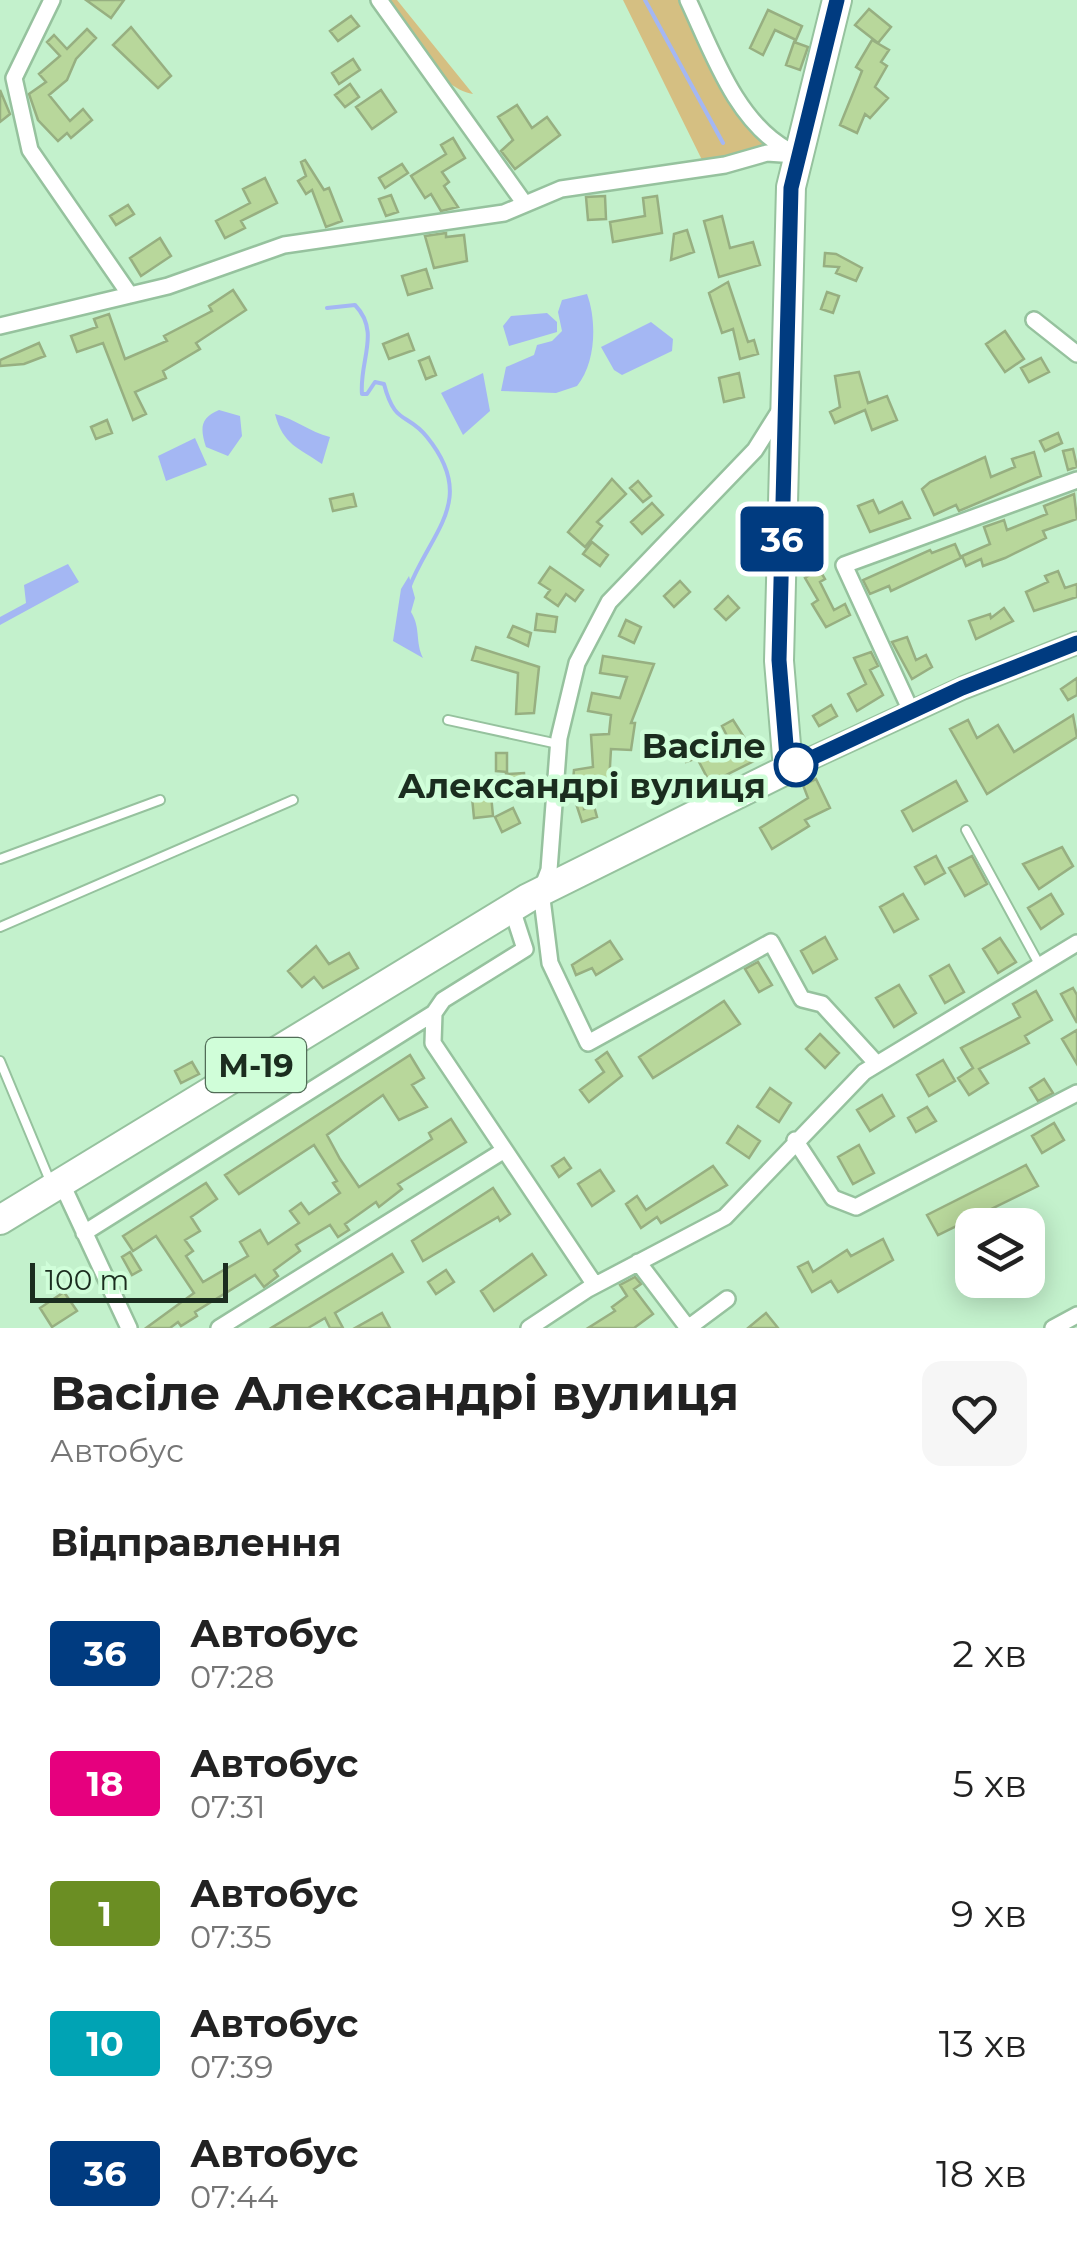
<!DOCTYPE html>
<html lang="uk">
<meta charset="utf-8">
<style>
:root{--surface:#fff;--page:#f6f6f6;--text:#222;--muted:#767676}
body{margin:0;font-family:Montserrat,sans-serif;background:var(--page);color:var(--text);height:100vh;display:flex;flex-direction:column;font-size:38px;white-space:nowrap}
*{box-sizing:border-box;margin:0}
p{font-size:32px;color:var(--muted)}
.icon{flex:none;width:55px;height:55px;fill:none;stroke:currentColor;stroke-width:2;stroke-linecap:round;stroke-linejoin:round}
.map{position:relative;height:1328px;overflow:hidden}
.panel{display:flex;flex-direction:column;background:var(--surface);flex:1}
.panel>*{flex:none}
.badge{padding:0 20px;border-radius:8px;font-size:35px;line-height:65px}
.buttons{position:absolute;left:955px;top:1208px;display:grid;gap:20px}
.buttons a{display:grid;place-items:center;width:90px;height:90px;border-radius:20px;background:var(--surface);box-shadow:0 5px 25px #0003;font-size:50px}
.scale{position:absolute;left:30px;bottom:25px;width:198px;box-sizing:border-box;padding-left:10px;border:5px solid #1b2d1f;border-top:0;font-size:28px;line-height:35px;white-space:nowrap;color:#1b2d1f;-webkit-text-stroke:8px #d0fed9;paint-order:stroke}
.map>.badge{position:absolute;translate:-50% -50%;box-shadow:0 0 0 5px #fff}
h2{padding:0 50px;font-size:38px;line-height:90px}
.round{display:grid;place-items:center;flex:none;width:105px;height:105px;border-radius:20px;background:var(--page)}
.overview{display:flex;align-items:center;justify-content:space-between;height:170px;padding:0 50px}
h1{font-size:48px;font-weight:700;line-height:75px}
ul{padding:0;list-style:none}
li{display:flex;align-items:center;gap:30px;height:130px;padding:0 50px}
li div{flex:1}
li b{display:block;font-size:38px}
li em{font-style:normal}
li .badge{min-width:110px;font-weight:700;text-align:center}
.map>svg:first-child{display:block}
.green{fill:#d5bf82}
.water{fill:#a4b7f3}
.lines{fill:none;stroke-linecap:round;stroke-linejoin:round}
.stream{stroke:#a4b7f3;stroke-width:4}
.building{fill:#b8d79b;stroke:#97af81;stroke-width:2.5}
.lane-casing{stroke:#96c29e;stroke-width:12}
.street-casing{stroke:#96c29e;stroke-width:20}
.secondary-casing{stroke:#96c29e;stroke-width:25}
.highway-casing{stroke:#96c29e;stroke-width:32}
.lane{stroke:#fff;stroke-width:8}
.street{stroke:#fff;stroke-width:15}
.secondary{stroke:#fff;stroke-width:20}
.highway{stroke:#fff;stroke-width:28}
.line-casing{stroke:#fff;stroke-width:22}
.line{stroke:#003b80;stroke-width:15}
.stop-dot{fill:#fff;stroke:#003b80;stroke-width:5}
.labels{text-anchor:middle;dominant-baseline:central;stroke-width:9;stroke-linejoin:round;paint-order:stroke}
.shield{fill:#d0fed9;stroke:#516c57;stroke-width:2.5}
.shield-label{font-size:32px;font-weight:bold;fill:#1b2d1f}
.stop-label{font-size:35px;font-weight:bold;fill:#1b2d1f;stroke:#d0fed9;text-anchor:end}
</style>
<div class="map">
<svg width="1077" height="1328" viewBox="0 0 1077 1328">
<rect width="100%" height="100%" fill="#c3f1cc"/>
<!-- green -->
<path class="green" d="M381,0H397L473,94C437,88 404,29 381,0Z
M623,0H681L726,84L764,137L766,149L704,164Z"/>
<!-- water -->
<path class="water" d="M587,294C597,321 596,363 577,386L556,393L501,391L506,367L534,355L537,345L552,341L562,331L558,312L562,300Z
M547,313L557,322V332L509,346L503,326L511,316Z
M651,322L673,339L672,351L622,375L614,370L601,347Z
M483,373L490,411L463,435L441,393Z
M219,410L240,416L242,436L228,456L206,447C200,428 200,418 219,410Z
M275,414C296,419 309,432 330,437L322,464C299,448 283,445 275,414Z
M195,438L207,465L166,481L158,456Z
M68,564L79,582L0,625V617L26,603L24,585Z
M409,576L415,598L411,612C421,628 415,642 423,658L393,641L401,589Z"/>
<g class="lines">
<!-- stream -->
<path class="stream" d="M645,0L723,143
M327,308L355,305C381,332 359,361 362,394H367L375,382L384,384C395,426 407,412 427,437C478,500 431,531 409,588"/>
</g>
<!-- building -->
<path class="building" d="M86,0H124L111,18Z
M869,9L891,27L878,43L855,25Z
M768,10L802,26L796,40L775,30L763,55L750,48Z
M351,16L359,26L338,41L330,31Z
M131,27L171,76L158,88L113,45Z
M87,29L96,38L76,59L67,80L49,95L70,121L83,109L92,120L71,138L67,133L58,141L38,120L29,94L46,82L39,74L60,56L47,42L54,35L67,49Z
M872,40L889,50L881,62L887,66L875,87L888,98L870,118L865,114L857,133L840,125L862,71L856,67Z
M794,42L808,47L800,70L786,65Z
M353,59L360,70L339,84L332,73Z
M350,84L359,97L345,107L335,95Z
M0,90L10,114L0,122Z
M381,90L396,112L372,129L356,107Z
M517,105L532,128L547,117L560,135L515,169L501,151L513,140L498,117Z
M453,138L465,158L442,172L449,182L444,186L458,207L441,211L431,194L425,198L411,176L446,154L441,145Z
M305,160L324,190L329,188L342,221L326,227L312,190L306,194L298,181L306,176L301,162Z
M402,164L408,173L385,188L379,178Z
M265,178L277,203L241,221L245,228L225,238L216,221L250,203L243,189Z
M391,195L398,212L386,216L379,199Z
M605,196L606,219L588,220L586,197Z
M657,196L662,233L613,242L610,222L645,216L643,198Z
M128,205L134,214L116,225L110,216Z
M722,216L730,248L753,242L760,265L719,277L704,221Z
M687,230L694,252L671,260L674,234Z
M446,233V237L464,235L467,261L434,268L425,236Z
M160,238L171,256L141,276L130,258Z
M825,253L836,254L862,268L856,281L836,273L839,267L824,266Z
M426,269L432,288L408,295L402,276Z
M728,282L748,342L754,340L758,354L740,359L733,329L722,333L709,293Z
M233,290L246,310L196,343L200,349L163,371L166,378L135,392L146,414L133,420L103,343L77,352L71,336L97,327L94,319L109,314L125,359L167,341L164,336L212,311L209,306Z
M827,292L839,296L833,313L821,309Z
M1005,331L1024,359L1005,372L986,344Z
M408,334L414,350L389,359L383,344Z
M39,343L45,356L24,364L0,366V360Z
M429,357L436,375L426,379L419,361Z
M1041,358L1049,372L1029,382L1021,368Z
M859,372L868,403L887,396L897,420L872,430L865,410L835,423L830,412L840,407L835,376Z
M739,373L744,397L724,402L719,378Z
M107,420L112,433L96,439L91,427Z
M1058,433L1062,443L1045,451L1040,441Z
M1073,449L1077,467L1068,470L1063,451Z
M1034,452L1041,476L959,511L956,505L934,515L922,489L930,482L985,457L991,477L1015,467L1012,459Z
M612,479L626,494L597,522L602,526L585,547L568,532Z
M638,481L651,496L643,502L630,488Z
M353,494L356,506L333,511L330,499Z
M1074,494L1077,519L1043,531L1046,538L1005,558L983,566L981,559L966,566L962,556L990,544L984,527L1004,520L1007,530L1047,514L1044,506Z
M873,500L879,513L902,502L910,518L870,532L858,506Z
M652,503L663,515L642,534L631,522Z
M592,542L608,555L600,566L583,554Z
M955,544L961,558L891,591L889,586L870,594L863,580L930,550L932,553Z
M550,567L583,590L575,601L566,594L558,606L545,597L550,590L539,583Z
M819,569L825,579L820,582L834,610L845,604L850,615L826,627L812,604L818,600L805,578Z
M1058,571L1065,588L1077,584V597L1034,611L1026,592L1048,582L1045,576Z
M680,581L690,592L674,607L664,596Z
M728,596L739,608L726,620L715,609Z
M1004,608L1013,621L976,639L969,621L990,614L991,618Z
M537,614L557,617L555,632L535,630Z
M626,620L641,627L634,643L619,636Z
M513,626L531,633L528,646L508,637Z
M907,637L916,660L926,655L932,667L912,679L892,642Z
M476,647L539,667L534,713L516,714L518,673L472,660Z
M871,652L878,666L870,670L883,695L857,711L848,694L866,684L854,658Z
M603,656L654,664L631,723H635L631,750L611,749L609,783L585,782L584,809L594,806L597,817L582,822L572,791L574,770L593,767L591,735L609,734L611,715L588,711L592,693L620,698L627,677L600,673Z
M1077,678V695L1068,700L1061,689Z
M831,705L837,716L819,726L813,716Z
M1073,715L1077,737L987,794L950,729L968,720L977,738L998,725L1014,752Z
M733,720L758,759L710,783L697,758L686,762L680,748L701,739L709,759L732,746L722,726Z
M496,753H507V772L496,771Z
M524,773L525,788H507L506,774Z
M816,779L830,808L805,820L809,826L772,849L760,828L808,798L803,785Z
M956,781L967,801L913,831L902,811Z
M491,795L493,816L474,818L472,797Z
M513,808L520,823L502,832L495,817Z
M1062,847L1073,866L1039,889L1023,864Z
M936,856L945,873L925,884L915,867Z
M972,856L987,884L965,896L949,868Z
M903,894L918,919L894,932L880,907Z
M1051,894L1063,914L1041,929L1028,908Z
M825,937L837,959L813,973L801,951Z
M1000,938L1016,962L998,973L983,949Z
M610,941L622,959L596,975L592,968L576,975L572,965Z
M316,946L329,964L349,953L358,968L323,988L314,977L302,987L288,971Z
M758,962L772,985L759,992L745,969Z
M949,965L964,992L945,1003L930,976Z
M899,985L916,1013L894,1027L876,998Z
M1073,988L1077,995V1023L1061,994Z
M1036,991L1052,1020L1025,1036L1029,1043L979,1069L988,1083L969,1095L958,1078L973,1068L961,1048L1020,1017L1013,1004Z
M724,1001L740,1024L653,1078L639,1057Z
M1077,1030V1064L1062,1039Z
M820,1034L839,1053L825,1068L806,1049Z
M607,1052L622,1076L589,1102L580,1090L604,1072L596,1060Z
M410,1055L424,1078L412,1085L427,1107L399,1120L383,1095L327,1135L340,1159L359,1187L432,1139L429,1133L451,1119L466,1142L398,1184L402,1189L379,1207L376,1202L345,1224L349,1230L338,1237L330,1225L296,1245L300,1251L274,1270L278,1276L264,1287L255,1275L195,1312L197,1316L181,1326L178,1322L170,1328H146L194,1293L156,1236L133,1251L123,1236L206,1183L217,1199L191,1217L200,1231L185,1240L193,1251L186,1256L203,1282L248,1256L240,1242L260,1230L268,1244L299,1223L290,1211L301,1203L309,1214L340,1193L333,1183L337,1181L314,1145L239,1194L225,1175Z
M943,1060L955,1081L929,1096L917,1075Z
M192,1062L199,1074L181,1083L175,1071Z
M1044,1079L1053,1093L1038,1101L1030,1088Z
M770,1088L791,1103L779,1122L757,1107Z
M882,1095L894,1116L870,1131L857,1110Z
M927,1107L936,1121L916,1132L908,1118Z
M1054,1123L1064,1140L1042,1153L1032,1136Z
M738,1126L760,1141L749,1158L727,1143Z
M859,1145L874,1173L853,1184L838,1157Z
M564,1158L571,1168L559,1177L552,1166Z
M1026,1165L1038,1186L938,1235L927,1215Z
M713,1166L727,1185L661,1223L657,1217L641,1228L626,1204L637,1196L646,1210Z
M600,1170L614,1191L592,1206L578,1184Z
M493,1188L510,1214L500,1221L498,1217L423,1261L412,1241Z
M883,1239L893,1260L838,1292L831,1281L812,1292L798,1267L808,1262L813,1272L847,1250L851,1256Z
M130,1252L141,1270L132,1275L122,1257Z
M392,1254L403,1272L335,1313L343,1328H330L325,1318L308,1328H271Z
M532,1254L546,1275L494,1311L481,1291Z
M446,1270L454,1282L436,1294L428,1282Z
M635,1277L641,1284L634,1289L653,1314L634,1328H588L615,1311L612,1307L627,1296L620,1285Z
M64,1292L77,1311L52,1327L40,1308Z
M382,1313L390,1328H355Z
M766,1313L778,1328H748Z"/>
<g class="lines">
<!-- lane casing -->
<g class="lane-casing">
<path id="lane" d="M448,720L558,744
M966,830L1039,964
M0,859L160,800
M0,927L293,800
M0,1061L50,1181"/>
</g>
<!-- street casing -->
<g class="street-casing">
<path id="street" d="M52,0L14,78L30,150L130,295
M379,0L525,204
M688,0C712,51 736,122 788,150
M1034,320L1077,354
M0,326L168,286L284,245L504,213L561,189L725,165L767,153L796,155
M782,407L755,450L609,602L577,663L559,738L549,870L541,891L550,963L588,1043L771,942L802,999L822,1004L877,1064
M911,711L844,565L1077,480
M512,909L525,949L443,1000L434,1013L433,1043L595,1285
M795,1140L833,1198L856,1207L1077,1093
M61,1182L129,1328
M84,1233L434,1013
M638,1262L688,1328
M219,1328L503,1151
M529,1328L588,1289L725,1217L864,1072L1077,943
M688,1328L727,1299
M1053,1328L1077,1315"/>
</g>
<!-- secondary casing -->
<g class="secondary-casing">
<path id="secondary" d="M788,769L963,688L1077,643"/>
</g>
<!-- highway casing -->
<g class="highway-casing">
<path id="highway" d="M0,1220L528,898L788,769L779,661L791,187L837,0"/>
</g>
<!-- lane -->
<use href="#lane" class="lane"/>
<!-- street -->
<use href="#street" class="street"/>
<!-- secondary -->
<use href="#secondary" class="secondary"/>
<!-- highway -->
<use href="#highway" class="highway"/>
</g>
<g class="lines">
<!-- line casing -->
<g class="line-casing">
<path id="line" d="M837,0L791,188L779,660L788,769L962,688L1077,643"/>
</g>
<!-- line -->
<use href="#line" class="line"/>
</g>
<!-- markers -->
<circle class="stop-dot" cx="796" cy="765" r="20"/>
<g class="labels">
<!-- shield labels -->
<rect class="shield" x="206" y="1038" width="100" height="54" rx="8"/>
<g class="shield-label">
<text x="256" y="1065">М-19</text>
</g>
<!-- stop labels -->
<g class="stop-label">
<text x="766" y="745">Васіле<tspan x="766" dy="40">Александрі вулиця</tspan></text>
</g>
</g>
</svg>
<div class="buttons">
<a><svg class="icon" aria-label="layers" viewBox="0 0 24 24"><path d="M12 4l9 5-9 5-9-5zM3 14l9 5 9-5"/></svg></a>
</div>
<div class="scale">100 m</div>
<b class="badge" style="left:782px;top:539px;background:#003b80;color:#fff">36</b>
</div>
<section class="panel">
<div class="overview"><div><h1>Васіле Александрі вулиця</h1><p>Автобус</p></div><a class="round"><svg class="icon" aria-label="heart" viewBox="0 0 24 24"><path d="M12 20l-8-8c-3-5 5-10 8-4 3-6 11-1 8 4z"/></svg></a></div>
<h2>Відправлення</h2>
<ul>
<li><span class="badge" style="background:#003b80;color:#fff">36</span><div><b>Автобус</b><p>07:28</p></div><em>2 хв</em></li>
<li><span class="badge" style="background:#e6007e;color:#fff">18</span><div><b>Автобус</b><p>07:31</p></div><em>5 хв</em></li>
<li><span class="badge" style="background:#6b8e23;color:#fff">1</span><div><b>Автобус</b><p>07:35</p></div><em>9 хв</em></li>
<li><span class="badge" style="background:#00a3b4;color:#fff">10</span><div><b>Автобус</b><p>07:39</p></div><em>13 хв</em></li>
<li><span class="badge" style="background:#003b80;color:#fff">36</span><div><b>Автобус</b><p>07:44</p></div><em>18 хв</em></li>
</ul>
</section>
